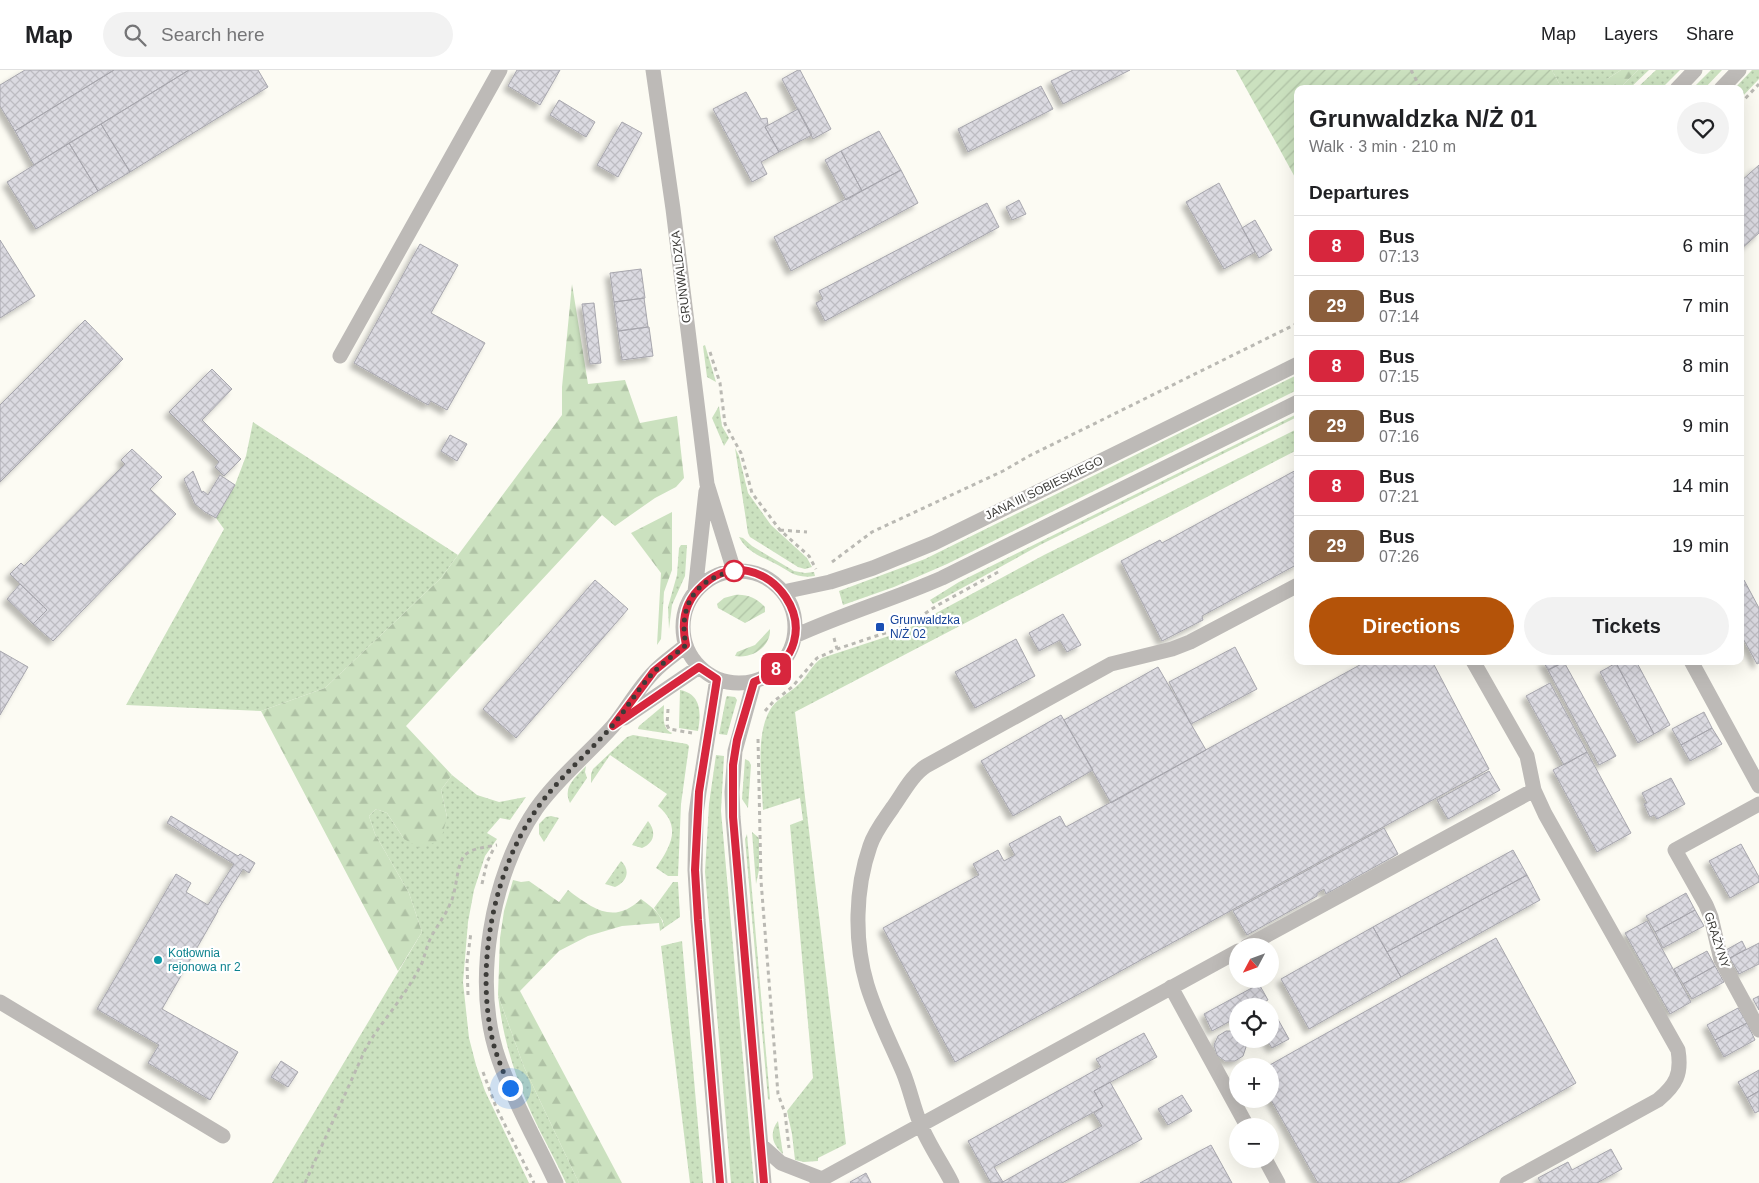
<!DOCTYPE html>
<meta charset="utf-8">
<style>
:root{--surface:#fff;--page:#f2f2f2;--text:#202124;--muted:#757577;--line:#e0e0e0;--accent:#b45309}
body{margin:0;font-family:Helvetica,sans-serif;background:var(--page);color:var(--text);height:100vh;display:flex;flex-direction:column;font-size:19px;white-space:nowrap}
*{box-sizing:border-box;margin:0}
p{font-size:16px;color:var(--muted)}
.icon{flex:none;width:28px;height:28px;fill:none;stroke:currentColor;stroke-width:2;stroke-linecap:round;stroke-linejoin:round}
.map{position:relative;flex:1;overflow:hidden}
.drawer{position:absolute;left:1294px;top:15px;width:450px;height:580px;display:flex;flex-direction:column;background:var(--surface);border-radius:10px;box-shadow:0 5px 20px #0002}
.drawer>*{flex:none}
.badge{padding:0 10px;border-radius:8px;font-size:18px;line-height:32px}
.needle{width:32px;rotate:229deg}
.controls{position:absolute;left:1229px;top:868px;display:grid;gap:10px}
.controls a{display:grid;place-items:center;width:50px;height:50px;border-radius:50%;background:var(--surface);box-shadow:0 5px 20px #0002;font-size:25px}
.you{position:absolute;width:25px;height:25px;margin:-12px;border:4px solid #fff;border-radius:50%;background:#1a73e8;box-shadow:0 0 0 8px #1a73e833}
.map>.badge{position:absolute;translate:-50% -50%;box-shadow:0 0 0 2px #fff}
h2{padding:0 15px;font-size:19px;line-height:45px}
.round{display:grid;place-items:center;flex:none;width:52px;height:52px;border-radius:26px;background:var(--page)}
.overview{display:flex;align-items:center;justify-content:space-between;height:85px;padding:0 15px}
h1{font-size:24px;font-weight:700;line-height:38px}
.action{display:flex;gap:10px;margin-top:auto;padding:10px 15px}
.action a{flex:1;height:58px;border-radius:30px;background:var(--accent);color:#fff;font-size:20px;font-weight:700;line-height:58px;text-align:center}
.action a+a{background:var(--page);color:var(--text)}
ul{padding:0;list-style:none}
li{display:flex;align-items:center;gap:15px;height:60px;padding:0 15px;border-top:1px solid var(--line)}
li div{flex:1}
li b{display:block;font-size:19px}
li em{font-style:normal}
li .badge{min-width:55px;font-weight:700;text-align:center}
header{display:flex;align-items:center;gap:30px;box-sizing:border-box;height:70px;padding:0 25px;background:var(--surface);border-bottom:1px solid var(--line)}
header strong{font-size:24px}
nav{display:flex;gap:28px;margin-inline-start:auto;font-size:18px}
.search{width:350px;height:45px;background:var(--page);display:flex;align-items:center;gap:12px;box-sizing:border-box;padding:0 18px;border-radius:28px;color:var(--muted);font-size:19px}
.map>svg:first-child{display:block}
.grass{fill:url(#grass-dots)}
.forest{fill:url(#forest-firs)}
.garden{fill:url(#garden-furrows)}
.building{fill:url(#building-cross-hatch);stroke:#a7a6ad;filter:url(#shadow)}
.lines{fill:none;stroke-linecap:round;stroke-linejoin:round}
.path{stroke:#bab9b3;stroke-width:3;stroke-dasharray:4 4;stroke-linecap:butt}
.minor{stroke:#bdbab7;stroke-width:15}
.line-casing{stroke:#fff;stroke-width:11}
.line{stroke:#d7263d;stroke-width:8}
.walk{stroke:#3d3c39;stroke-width:5;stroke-dasharray:0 9}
.stop-dot{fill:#fff;stroke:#d7263d;stroke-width:2.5}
.transit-dot{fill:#1a4fb4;stroke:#fff;stroke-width:2}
.culture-dot{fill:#0f9aa8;stroke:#fff;stroke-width:2}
.labels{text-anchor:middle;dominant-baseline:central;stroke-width:4.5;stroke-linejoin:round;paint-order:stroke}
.street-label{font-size:12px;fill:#3d3c39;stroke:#fff}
.transit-label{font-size:12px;fill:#164399;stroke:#fff;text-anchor:start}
.culture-label{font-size:12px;fill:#0d838f;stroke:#fff;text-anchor:start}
</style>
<header>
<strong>Map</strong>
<div class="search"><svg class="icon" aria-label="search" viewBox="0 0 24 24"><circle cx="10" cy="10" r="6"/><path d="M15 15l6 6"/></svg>Search here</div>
<nav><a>Map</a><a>Layers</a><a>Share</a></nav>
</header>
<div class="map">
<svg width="1759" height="1113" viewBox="0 0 1759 1113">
<defs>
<pattern id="grass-dots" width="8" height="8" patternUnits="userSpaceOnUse" patternTransform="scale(1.25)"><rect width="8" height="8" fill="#cbe1bf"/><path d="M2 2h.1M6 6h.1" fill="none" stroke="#afc2a5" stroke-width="1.8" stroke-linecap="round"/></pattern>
<pattern id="forest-firs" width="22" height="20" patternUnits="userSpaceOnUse" patternTransform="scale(1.25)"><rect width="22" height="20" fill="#cbe1bf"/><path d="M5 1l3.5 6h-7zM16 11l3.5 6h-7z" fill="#afc2a5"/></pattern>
<pattern id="garden-furrows" width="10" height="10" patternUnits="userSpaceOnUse" patternTransform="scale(1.25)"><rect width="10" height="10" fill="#cbe1bf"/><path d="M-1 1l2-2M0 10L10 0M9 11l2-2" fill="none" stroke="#afc2a5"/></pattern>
<pattern id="building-cross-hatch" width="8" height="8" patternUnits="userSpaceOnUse" patternTransform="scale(1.25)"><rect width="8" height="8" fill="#dbdae1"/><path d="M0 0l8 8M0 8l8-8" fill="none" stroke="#bdbcc2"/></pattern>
<filter id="shadow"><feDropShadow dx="-4.5" dy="4.5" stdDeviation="2.5" flood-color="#0004"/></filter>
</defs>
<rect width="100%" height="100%" fill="#fcfbf3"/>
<!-- grass -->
<path class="grass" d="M1552,0H1621L1607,9L1611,15L1610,19H1562Z
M1638,0H1649L1629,19H1619Z
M1656,0H1680L1661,19H1636Z
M1711,0H1722L1704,19H1692Z
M1752,0H1759V9L1740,29V19H1734Z
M705,275L716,312L707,307L703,276Z
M1297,305V320L947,494L894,517L843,535L839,521L925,489Z
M719,336L722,356L729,368L724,376L712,348Z
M1297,344V347L1040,475L933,534L930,530L959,512Z
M253,352L458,485L441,508L325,618L261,641L126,635L224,459L216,448L235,415L246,386Z
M1297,359V380L795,642L846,1074L818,1088V1091L804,1092L795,1090L792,1064L787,1041L813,1008L790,755L803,750L800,728L763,740C762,711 755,665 770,640C776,629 790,623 799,614C808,606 812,594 822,588L901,562L1044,485Z
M735,378L739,386L748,423L771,455L807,488L812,497L805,499L798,497L750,467L748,463Z
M739,467L743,468L752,476L794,501L805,503L814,502L815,506C795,509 790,501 774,493C760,486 747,482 739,467Z
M681,475H687L685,506L672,535L669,559L668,537L677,505L679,478Z
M680,620C702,624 701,644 698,661L679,658Z
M727,626L735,627L737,630L727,665L719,664L726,628Z
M664,635C664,645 661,658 672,663L671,664L638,659L639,656Z
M633,665L687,674L689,676L681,734L678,806H668L656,798C670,777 683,757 658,736L667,724L610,685L591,713V704L593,699L627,667Z
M716,685L724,686L721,741L754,1113H731L705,802L709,734Z
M745,689L749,691L751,695L748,738L742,729Z
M586,696L585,702L587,708L570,733C562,717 576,707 586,696Z
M452,705L477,725L499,732L526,727L510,750L500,748L487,763L497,769L485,786L474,820L468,852L463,912L469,968L476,995L485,1021L529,1113H272L422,862L409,823L375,764L369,746L376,739L387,743L404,769L447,747L441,720Z
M551,746L559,748L544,772L539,764V754L546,747Z
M648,751C657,762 654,773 642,778L632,775Z
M752,762L759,768V800L756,814Z
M747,764L770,1029L769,1030L768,1029L745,769Z
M621,791C631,800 627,812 615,817L605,814Z
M673,812H678L680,847L664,858L663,851L654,838Z
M682,871L703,1113H690L661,876Z
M498,925L524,997L579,1113H566C554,1086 538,1060 527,1033C512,998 502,962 498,925Z
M778,1051L783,1084C772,1074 769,1063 778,1051Z"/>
<!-- forest -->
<path class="forest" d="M1621,0H1638L1619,19H1610L1611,15L1607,14V9Z
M572,214L588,314L625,310L640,353L677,346L684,408L676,417L655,428L615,456L602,445L406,656L452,705L441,720L447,747L441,770L420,778L404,769L387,743L376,739L369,746L375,764L409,823L422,862L398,901L261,641L325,618L441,508L562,345V317Z
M672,442V500L664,522L661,569L657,575L661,503L631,463Z
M513,810L521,812L529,811L559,832L568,820C593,839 614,855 641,829C652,837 662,844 664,858L660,861L659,853L622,856L588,866L559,881L520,921L622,1113H579L524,997L498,925L500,868L504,841Z"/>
<!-- garden -->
<path class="garden" d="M1236,0H1552L1562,19H1298L1297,111Z
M735,525C747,524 756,528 765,537V542L745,553L718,538L717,534L724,528Z
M770,559C771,577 752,589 735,586L737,582L755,575Z"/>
<!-- building -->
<path class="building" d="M25,0H114L15,61L0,36V15Z
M114,0H189L34,95L15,61Z
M189,0H258L268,17L130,102L101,54Z
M517,0H560L540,35L508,16Z
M798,0H800L831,59L813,69L782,9Z
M1073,0H1130L1063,34L1051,11Z
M1041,16L1053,39L968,82L958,59Z
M746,22L761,49L767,48L768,55L765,57L779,82L761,92L767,104L752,112L713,39Z
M559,30L595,52L586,67L550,45Z
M798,39L812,65L779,82L765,57Z
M622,52L642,63L618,107L597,95Z
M101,54L130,102L98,121L69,73Z
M879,61L901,100L862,121L841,81Z
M69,73L98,121L36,159L7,112Z
M841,81L862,121L846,130L825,90Z
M1759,95V163L1740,180V112Z
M901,100L918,133L791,201L774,167Z
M1219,113L1255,182L1224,199L1186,132Z
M1019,130L1026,144L1012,150L1006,137Z
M987,133L999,157L825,251L816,233L823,229L819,221Z
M1255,150L1272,180L1259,188L1242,158Z
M0,170L35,226L0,248Z
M420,174L458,195L431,243L485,273L447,340L431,331L428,335L354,293Z
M641,199L645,228L614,232L610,203Z
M644,228L648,257L618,261L614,232Z
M594,233L601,293L590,294L582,234Z
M85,250L123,289L0,412V335Z
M649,257L653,286L622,290L618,261Z
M212,299L232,319L202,350L241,389L224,406L215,397L219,392L169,342Z
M450,365L467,374L457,391L441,381Z
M132,379L162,407L150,419L176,444L53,571L33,554L47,540L10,504L21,493L24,496L125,394L121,390Z
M1298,399V494L1202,546L1203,550L1162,571L1121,491L1160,470L1162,473Z
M193,401L202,423L203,421L208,425L220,405L235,415L216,448L205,442L195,434L184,409Z
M595,510L628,539L516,668L483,639Z
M1744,510L1759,538V593L1757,594L1740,563V512Z
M20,514L47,540L33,554L7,529Z
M1063,544L1081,575L1067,582L1060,570L1039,581L1029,563Z
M1016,569L1035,606L975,638L955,602Z
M1235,577L1257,619L1191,654L1169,612Z
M0,581L28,597L0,645Z
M1367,591H1432L1489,699L955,992L883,858L979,805L973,794L998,780L1004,791L1015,785L1009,774L1060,746L1066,757Z
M1543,591H1563L1564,592L1548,600Z
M1619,591H1636L1670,655L1654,664L1616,593Z
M1564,592L1616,686L1599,695L1548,600Z
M1616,593L1654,664L1638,673L1600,602Z
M1158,597L1206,680L1111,733L1064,650Z
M1550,613L1587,682L1564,695L1526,626Z
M1704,642L1712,658L1681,675L1672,659Z
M1061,645L1093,700L1013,746L981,691Z
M1712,658L1722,674L1690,691L1681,675Z
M1587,682L1631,763L1597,782L1553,700Z
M1489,701L1500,720L1448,749L1437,730Z
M1671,708L1685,734L1657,749L1654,745L1650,747L1644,734L1647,733L1642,723Z
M171,746L238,786L240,784L255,793L249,803L243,799L217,841H218L162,939L238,982L210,1030L148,993L159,975L97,939L176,804L191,813L186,822L208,835L234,794L167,753Z
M1384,758L1398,784L1326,824L1324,819L1317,823V826L1247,865L1233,841Z
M1741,774L1759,807V812L1730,828L1709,791Z
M1513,780L1527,805L1387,882L1373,857Z
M1527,805L1540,830L1401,907L1387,882Z
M1686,823L1695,840L1655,862L1646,846Z
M1695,840L1704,856L1663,878L1655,862Z
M1647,851L1691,932L1670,944L1625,863Z
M1373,857L1401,907L1309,959L1281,909Z
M1496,868L1576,1013L1398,1113H1318L1270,1028V996H1268Z
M1742,871L1746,879L1730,888L1726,880Z
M1759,873V894L1739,904L1730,888Z
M1707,881L1715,896L1683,914L1674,899Z
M1715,896L1724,912L1692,929L1683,914Z
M1259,914L1268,930L1257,936H1238V947L1212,961L1204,944Z
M1759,926V940L1753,929Z
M1738,938L1747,953L1715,970L1707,955Z
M1275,944L1289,969L1272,978L1266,969H1270V946Z
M1747,953L1755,970L1724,987L1715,970Z
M1226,961H1236L1238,963V969H1244L1246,977L1243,986L1235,991H1225L1217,985L1214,975L1218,966Z
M1144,963L1157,987L1094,1021L1103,1037L994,1097L1003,1112L991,1113L968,1071L1101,997L1096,989Z
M281,991L298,1002L288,1017L271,1007Z
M1759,1000V1021L1747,1028L1738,1012Z
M1110,1012L1142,1069L1062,1113H1001L1102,1056L1094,1043L1103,1037L1094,1021Z
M1759,1021V1041L1755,1043L1747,1028Z
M1182,1025L1192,1041L1168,1055L1158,1039Z
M1211,1075L1232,1113H1140Z
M1611,1079L1622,1099L1597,1113H1541L1538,1108L1568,1092L1572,1100Z
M866,1103L871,1113H851L850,1112Z"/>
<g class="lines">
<!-- path -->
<path class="path" d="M1411,0L1421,19
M1740,34L1759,14
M710,282L720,313L725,354L741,383L752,423L780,460L809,486L816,499
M780,460L807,462
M832,492L872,462L1003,401L1029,386L1298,253
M834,568L837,579
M668,639L667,655L669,659L692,663
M765,641L773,632L792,617L817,588L837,579L906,556L938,535L1000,501
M758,669L761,811L778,1024L785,1043L789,1078
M482,814L487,792L493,780
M468,925L467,893L471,862
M483,1002L496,1037L534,1113
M305,1113L365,980C375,961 388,947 400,929C408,918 416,905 422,893C425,884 427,876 431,867C437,856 445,846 450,834C457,821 456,797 464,786C471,778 487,777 497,775"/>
<!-- minor -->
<path class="minor" d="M653,0L673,139L707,414L734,501
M1677,19L1695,0
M1721,19L1739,0
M340,286L500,0
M683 557a56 56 0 1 1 112 0a56 56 0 1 1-112 0Z
M695,522L706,421
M783,522L830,512L873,498L934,473L1298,294
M795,566C843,544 894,529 942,508L1298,332
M1473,591L1527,686L1534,720L1545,744L1678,980C1682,1004 1676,1015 1658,1030L1507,1113
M1691,591L1759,716
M717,609L699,722L696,744L695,800L698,850L720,1113
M754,612L735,681L732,722L733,747L764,1113
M624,648L699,597
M1759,734L1675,780L1706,835L1711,847L1721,890L1759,960
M1247,876L1534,720
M1171,917L1247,1056
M0,932L223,1066
M761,1075L781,1093L822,1109L817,1113
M1265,1089L1278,1113
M822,1109L1238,881
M556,1113C537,1072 514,1033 499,990C472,914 491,805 536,739C558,708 588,684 613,656C627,639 638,618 654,602C663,592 676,584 686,575
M952,1113C942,1093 928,1074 920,1053C913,1036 910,1019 903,1002C891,974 876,945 867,915C854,871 855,819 870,776C875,761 885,749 893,737C903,723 912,705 926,696L1111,594L1172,579L1190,572L1298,515"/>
</g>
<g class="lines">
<!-- line casing -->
<g class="line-casing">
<path id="line" d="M720,1113L698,850L695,800L699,722L717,609L699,597L613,656L654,601L686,575C681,553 684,532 702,516C762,459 848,571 754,612L737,670L733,695V747L764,1113"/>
</g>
<!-- line -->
<use href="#line" class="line"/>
<!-- walk -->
<path class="walk" d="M510,1018C504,1003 497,988 493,972C475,897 493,802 536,740C558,708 588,684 612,656C627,639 638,618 654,602C663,592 676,584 686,575C678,536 695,509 734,501"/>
</g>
<!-- markers -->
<circle class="stop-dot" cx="734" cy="501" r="10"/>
<rect class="transit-dot" x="875" y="552" width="10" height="10" rx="2.5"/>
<circle class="culture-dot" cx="158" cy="890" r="5"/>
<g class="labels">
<!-- street labels -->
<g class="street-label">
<text transform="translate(681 207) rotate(-97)">GRUNWALDZKA</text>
<text transform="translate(1044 418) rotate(-26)">JANA III SOBIESKIEGO</text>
<text transform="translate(1717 870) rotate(72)">GRAŻYNY</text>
</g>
<!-- transit labels -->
<g class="transit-label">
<text x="890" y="550">Grunwaldzka<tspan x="890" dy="14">N/Ż 02</tspan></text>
</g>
<!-- culture labels -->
<g class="culture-label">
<text x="168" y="883">Kotłownia<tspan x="168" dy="14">rejonowa nr 2</tspan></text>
</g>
</g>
</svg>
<div class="controls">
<a><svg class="needle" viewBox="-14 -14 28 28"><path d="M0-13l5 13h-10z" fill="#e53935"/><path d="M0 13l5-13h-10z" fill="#757577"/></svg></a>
<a><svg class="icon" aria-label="locate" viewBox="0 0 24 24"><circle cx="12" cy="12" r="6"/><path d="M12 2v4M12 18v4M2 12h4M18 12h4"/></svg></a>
<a>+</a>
<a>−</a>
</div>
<div class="you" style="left:510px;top:1018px"></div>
<b class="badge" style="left:776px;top:599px;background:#d7263d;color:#fff">8</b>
<section class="drawer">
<div class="overview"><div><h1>Grunwaldzka N/Ż 01</h1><p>Walk · 3 min · 210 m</p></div><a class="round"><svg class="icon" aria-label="heart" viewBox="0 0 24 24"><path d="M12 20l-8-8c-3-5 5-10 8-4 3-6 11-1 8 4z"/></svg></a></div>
<h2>Departures</h2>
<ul>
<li><span class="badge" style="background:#d7263d;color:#fff">8</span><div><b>Bus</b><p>07:13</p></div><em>6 min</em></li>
<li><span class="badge" style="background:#8b5e3c;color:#fff">29</span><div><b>Bus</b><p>07:14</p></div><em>7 min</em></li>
<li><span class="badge" style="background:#d7263d;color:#fff">8</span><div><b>Bus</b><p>07:15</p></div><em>8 min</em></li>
<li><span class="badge" style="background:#8b5e3c;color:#fff">29</span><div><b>Bus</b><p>07:16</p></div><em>9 min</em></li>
<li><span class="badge" style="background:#d7263d;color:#fff">8</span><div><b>Bus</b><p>07:21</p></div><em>14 min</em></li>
<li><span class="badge" style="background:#8b5e3c;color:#fff">29</span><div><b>Bus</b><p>07:26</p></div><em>19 min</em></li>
</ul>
<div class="action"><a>Directions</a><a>Tickets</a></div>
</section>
</div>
